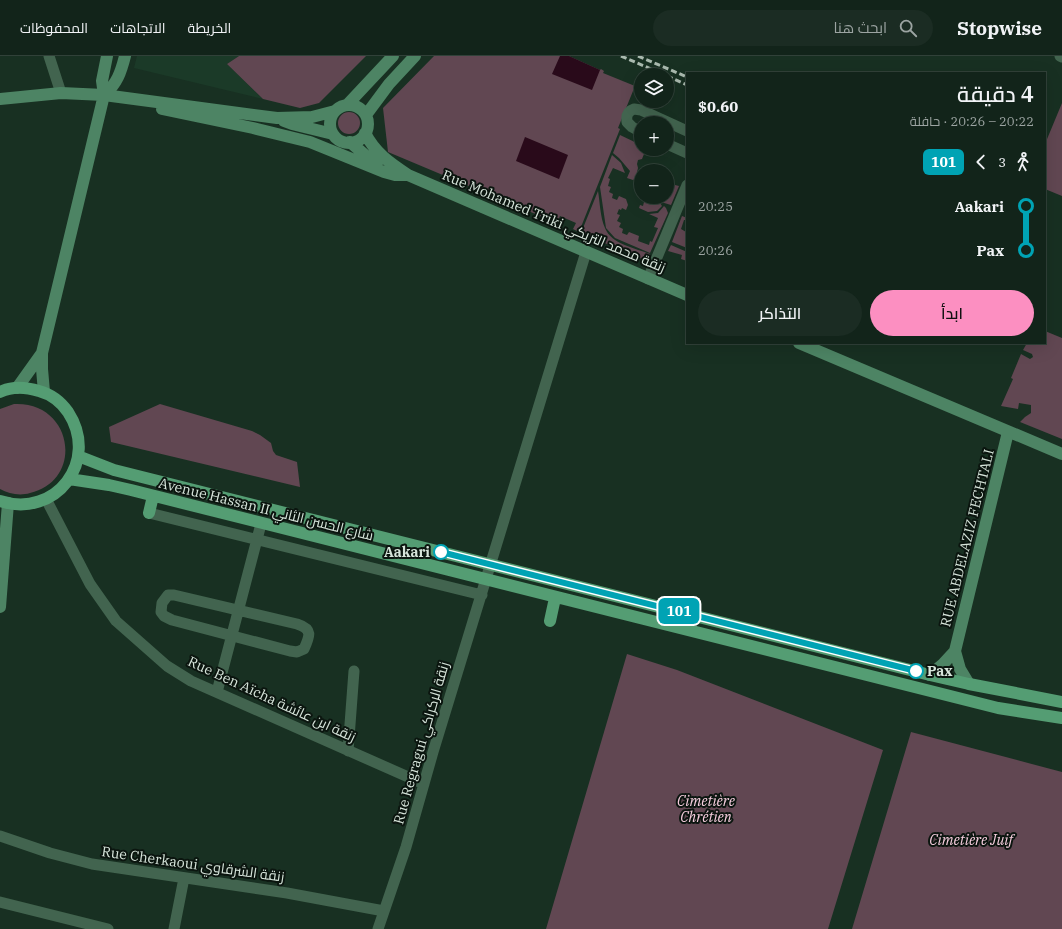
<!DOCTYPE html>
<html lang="ar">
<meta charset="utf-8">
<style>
:root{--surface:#12241a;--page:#1b2c23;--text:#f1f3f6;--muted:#9ca4a2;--line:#314139;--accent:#fc8fc1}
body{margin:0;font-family:"IBM Plex Serif",Cairo,serif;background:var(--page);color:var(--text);direction:rtl;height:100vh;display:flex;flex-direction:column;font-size:15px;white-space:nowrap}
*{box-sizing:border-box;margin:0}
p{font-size:13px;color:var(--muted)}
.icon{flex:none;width:22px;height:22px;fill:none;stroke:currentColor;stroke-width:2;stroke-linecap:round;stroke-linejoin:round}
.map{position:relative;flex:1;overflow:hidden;direction:ltr}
.side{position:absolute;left:686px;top:16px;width:360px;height:272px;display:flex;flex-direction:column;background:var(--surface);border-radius:0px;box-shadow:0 4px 16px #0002,0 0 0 1px var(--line);direction:rtl}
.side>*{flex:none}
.badge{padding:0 8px;border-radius:6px;font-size:14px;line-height:26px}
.tools{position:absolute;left:634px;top:12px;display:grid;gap:8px}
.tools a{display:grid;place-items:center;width:40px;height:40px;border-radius:50%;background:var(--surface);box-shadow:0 4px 16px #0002,0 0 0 1px var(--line);font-size:20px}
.map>.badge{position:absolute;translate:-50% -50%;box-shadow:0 0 0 2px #fff}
.legs{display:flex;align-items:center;gap:6px;height:44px;padding:0 12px;font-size:13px}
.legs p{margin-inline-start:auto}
.summary{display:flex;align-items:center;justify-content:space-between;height:68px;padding:0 12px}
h1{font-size:22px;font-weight:600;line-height:30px}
.cta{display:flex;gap:8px;margin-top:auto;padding:8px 12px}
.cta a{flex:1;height:46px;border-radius:24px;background:var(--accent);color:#111;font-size:16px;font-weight:600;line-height:46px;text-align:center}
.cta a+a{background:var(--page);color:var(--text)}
ul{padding:0 12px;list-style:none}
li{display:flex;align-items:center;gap:14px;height:44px;font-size:15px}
li i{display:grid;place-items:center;width:6px;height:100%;margin:0 5px;background:currentColor}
li i::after{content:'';width:10px;height:10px;margin:-5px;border:3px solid;border-radius:50%;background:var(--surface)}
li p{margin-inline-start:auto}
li:first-child i{background:linear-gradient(#0000 50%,currentColor 0)}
li:last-child i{background:linear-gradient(currentColor 50%,#0000 0)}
header{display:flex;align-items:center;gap:24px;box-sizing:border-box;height:56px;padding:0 20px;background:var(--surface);border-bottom:1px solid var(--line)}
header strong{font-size:19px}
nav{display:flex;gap:22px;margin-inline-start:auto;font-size:14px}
.search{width:280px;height:36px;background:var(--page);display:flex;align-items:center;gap:10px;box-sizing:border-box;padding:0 14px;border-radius:22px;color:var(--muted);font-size:15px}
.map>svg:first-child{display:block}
.built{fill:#1b3a28}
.green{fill:#614752}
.water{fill:#290a1a}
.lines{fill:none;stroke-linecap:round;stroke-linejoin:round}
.street{stroke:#42644f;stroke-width:11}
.secondary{stroke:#4d8464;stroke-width:12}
.primary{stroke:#549d73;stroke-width:12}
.rail{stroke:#aabaaf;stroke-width:3;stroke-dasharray:6 3;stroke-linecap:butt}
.line-1-casing{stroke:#fff;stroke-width:9}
.line-1{stroke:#00a3b4;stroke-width:6}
.stop-1-dot{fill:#fff;stroke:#00a3b4;stroke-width:2}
.labels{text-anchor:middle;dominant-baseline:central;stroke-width:4;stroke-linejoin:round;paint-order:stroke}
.street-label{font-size:14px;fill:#d7e5db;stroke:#0b150f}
.stop-label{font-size:14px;font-weight:bold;fill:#d7e5db;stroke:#0b150f;text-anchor:end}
.park-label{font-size:14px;font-style:italic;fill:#f7cedf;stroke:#0b150f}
</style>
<header>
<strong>Stopwise</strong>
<div class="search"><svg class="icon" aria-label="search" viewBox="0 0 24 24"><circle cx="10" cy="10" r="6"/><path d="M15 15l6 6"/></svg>ابحث هنا</div>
<nav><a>الخريطة</a><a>الاتجاهات</a><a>المحفوظات</a></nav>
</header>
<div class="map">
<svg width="1062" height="873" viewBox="0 0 1062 873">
<rect width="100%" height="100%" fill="#183022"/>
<!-- built -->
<path class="built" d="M137,0H239L227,8L263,43L134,12Z"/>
<!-- green -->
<path class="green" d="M239,0H366L319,47L300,52L263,43L227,8Z
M434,0H569L600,14L601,13L604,15L603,17L635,30L618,72L620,73L579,176L573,173L576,167L560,160L557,167L388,96L383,52Z
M1062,47V140L1045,133V88Z
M338 67a11 11 0 1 1 22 0a11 11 0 1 1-22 0Z
M620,79L641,89V93L652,94L650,95L648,100L644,98L642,103L638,104L637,108L638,112L637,116L640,118L638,122L633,124L627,122L630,115L619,102L613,97Z
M612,99L621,107L625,117L613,112L608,122L610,123L608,130L611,131L609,136L613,138L612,142L617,144L619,140L626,143L628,149L626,154L622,152L621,154L619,153L617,158L620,159L617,165L621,167L619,171L623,173L622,177L627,179L629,176L639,180L638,185L649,189L650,185L652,186L658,172L654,171L658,162L649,158L658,157L664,150L666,152L668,157L650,197L615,182L606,172L600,131Z
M675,129L679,130L671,149L661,146L658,141H667V135L672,137Z
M598,135C600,146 600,161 605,172C611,188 635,192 650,198L647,205L581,177Z
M650,141H656L662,150L657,155L648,156L639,152L640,149L643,150L644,146L648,145Z
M682,160L687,162V164H684L681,173L686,176L685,180L687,181V192L672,186Z
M671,189L687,196V205L681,203L682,199L668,195Z
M1045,275L1062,282V383L1020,366L1025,361L1031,357V349L1019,347L1018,353L1001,350L1013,323L1011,322L1021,298L1030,303L1033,301L1032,298L1023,294L1027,287H1045Z
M14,348C73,345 85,424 30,437C20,440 9,438 0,433V353Z
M160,348L252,375L260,379L271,387L273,395L276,399L297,406L300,431L111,386L109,371Z
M627,598L677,614L883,694L828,873H546Z
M911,676L1062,716V873H852Z"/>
<!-- water -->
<path class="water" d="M560,0H569L600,14L592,34L552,18Z
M525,81L568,99L559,123L516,105Z"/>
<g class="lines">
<!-- street -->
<path class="street" d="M49,0L61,37
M1060,0L1062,1
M641,76L632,71L627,66C626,59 628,55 634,53L641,54L687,75
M667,88L687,97
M648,223L687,129
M46,443L90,528L116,565L167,610L191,625L424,728
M149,457L482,539
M168,539H174L297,568C313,573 310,580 304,593L297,596L290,595L172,564L164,560L161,556L162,547Z
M217,636L261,468
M348,695L354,615
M0,780L50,797L92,808L287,837L384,855
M0,846L108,873
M174,873L184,822
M378,873L406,791L433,696L586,196"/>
<!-- secondary -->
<path class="secondary" d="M104,39C117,28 121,16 125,0
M0,43L61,37L104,39L277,62L312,61L335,55
M347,49L393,0
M330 68a19 19 0 1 1 38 0a19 19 0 1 1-38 0Z
M162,53L253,72L310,86L384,116L395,119H407
M366,59L389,28L415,0
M284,65L292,68L333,78
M365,77C375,97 390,107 408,119L687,239
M350,86L365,99L377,107
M799,287L1062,398
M17,332L42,297
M44,336L42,313V297L104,39L102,25L107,0
M0,551L8,447
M955,595L960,613L969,628
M930,619L943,608L955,595L1008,376"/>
<!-- primary -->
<path class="primary" d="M0,336C12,330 26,331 39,335C50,338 61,346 68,356C100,405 56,463 0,445
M78,400L114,414L930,619L969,628L1062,646
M69,423L109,429L131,434L998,652L1062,662
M149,457L153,440
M550,565L555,542"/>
<!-- rail -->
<path class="rail" d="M621,0L665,19
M638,0L687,21
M667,20L687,29"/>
</g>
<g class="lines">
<!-- line-1 casing -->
<g class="line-1-casing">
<path id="line-1" d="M441,496L916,615"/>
</g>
<!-- line-1 -->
<use href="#line-1" class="line-1"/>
</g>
<!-- markers -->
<g class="stop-1-dot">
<circle cx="441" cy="496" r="7"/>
<circle cx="916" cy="615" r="7"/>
</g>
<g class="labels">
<!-- street labels -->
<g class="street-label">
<text transform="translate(554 165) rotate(23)">Rue Mohamed Triki زنقة محمد التريكي</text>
<text transform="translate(266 453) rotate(14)">Avenue Hassan II شارع الحسن الثاني</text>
<text transform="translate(967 482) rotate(-76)">RUE ABDELAZIZ FECHTALI</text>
<text transform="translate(272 643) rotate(25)">Rue Ben Aïcha زنقة ابن عائشة</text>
<text transform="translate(421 687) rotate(-74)">Rue Regragui زنقة الركراكي</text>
<text transform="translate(193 808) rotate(8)">Rue Cherkaoui زنقة الشرقاوي</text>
</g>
<!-- stop labels -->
<g class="stop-label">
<text x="430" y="496">Aakari</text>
<text x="927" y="615" text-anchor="start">Pax</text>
</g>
<!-- park labels -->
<g class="park-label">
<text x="706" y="745">Cimetière<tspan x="706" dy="16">Chrétien</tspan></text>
<text x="971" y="784">Cimetière Juif</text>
</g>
</g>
</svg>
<div class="tools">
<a><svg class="icon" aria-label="layers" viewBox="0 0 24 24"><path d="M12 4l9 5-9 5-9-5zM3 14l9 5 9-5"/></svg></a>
<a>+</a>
<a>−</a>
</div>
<b class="badge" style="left:679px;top:555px;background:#00a3b4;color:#fff">101</b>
<section class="side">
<div class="summary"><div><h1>4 دقيقة</h1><p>20:22 – 20:26 · حافلة</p></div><b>$0.60</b></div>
<div class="legs"><svg class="icon" aria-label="walk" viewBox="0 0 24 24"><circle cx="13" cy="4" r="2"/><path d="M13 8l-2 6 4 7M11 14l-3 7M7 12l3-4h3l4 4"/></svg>3<svg class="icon" aria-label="back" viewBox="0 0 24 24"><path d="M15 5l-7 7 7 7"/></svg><b class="badge" style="background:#00a3b4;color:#fff">101</b></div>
<ul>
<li><i style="color:#00a3b4"></i><b>Aakari</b><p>20:25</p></li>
<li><i style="color:#00a3b4"></i><b>Pax</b><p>20:26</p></li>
</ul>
<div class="cta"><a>ابدأ</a><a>التذاكر</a></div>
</section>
</div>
